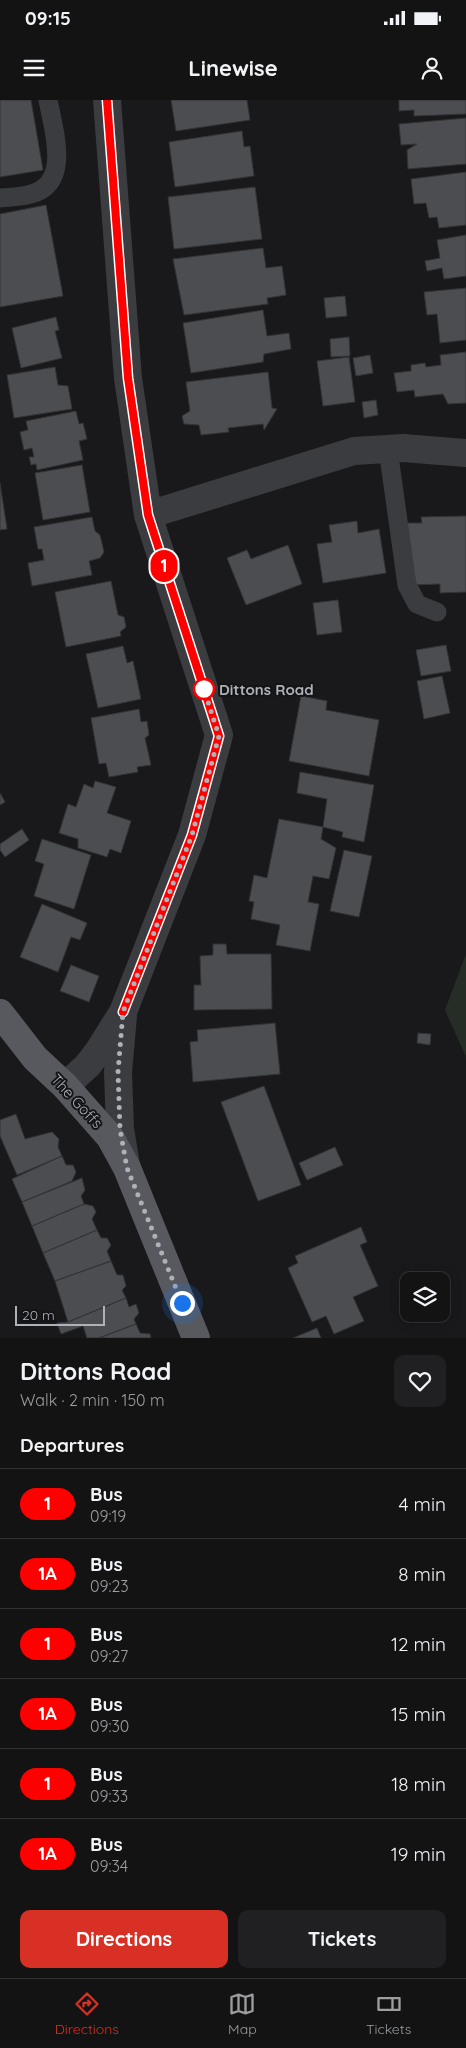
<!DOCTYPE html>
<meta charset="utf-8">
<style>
:root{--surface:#131314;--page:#202022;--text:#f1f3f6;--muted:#9d9ea0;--line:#323234;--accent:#d93025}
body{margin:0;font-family:Quicksand,sans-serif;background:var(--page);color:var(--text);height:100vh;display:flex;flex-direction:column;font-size:19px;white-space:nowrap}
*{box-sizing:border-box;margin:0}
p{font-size:16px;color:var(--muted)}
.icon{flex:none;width:28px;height:28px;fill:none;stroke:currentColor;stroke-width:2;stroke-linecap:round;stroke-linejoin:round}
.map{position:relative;height:1238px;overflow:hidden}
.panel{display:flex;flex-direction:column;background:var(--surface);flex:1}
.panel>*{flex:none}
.badge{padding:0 10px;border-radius:16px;font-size:18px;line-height:32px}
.tools{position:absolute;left:400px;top:1172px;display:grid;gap:10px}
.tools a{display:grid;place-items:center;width:50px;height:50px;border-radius:10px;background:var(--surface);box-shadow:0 2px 12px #0003,0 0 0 1px var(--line);font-size:25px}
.scale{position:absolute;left:15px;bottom:12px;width:90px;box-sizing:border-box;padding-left:5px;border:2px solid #adb2b9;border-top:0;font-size:14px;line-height:18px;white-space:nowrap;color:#adb2b9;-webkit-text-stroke:4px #141416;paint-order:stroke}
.you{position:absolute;width:25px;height:25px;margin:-12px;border:4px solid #fff;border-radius:50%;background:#1a73e8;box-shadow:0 0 0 8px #1a73e833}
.map>.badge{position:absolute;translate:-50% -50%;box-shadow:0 0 0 2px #fff}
h2{padding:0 20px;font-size:19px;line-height:45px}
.round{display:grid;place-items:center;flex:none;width:52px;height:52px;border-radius:10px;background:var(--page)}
.headline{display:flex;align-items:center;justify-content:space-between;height:85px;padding:0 20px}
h1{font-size:24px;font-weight:700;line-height:38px}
.cta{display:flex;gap:10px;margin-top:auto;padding:10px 20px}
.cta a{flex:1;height:58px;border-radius:10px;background:var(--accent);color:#fff;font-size:20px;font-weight:700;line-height:58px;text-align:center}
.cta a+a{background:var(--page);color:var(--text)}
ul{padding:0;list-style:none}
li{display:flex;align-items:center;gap:15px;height:70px;padding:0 20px;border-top:1px solid var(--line)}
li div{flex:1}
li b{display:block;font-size:19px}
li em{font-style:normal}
li .badge{min-width:55px;font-weight:700;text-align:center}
.status{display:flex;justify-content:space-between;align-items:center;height:35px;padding:0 25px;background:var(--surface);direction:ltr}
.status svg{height:14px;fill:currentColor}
header{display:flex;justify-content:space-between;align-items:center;height:65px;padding:0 20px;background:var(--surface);font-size:22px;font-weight:700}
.dock{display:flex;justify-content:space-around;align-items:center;height:70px;border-top:1px solid var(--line);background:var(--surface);font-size:14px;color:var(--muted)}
.dock a{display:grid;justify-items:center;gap:2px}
.dock .active{color:var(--accent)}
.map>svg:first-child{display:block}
.green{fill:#262c26}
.building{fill:#4b4d50;stroke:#333437}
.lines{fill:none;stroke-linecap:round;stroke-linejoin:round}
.lane{stroke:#3b3c3f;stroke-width:19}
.street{stroke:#3b3c3f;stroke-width:28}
.primary{stroke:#57595e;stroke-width:28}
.line-casing{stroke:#fff;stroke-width:11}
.line{stroke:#f00;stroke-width:8}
.walk{stroke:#adb2b9;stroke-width:5;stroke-dasharray:0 9}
.stop-dot{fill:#fff;stroke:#f00;stroke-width:2.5}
.labels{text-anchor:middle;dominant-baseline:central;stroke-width:4;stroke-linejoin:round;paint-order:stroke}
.stop-label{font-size:15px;font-weight:bold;fill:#adb2b9;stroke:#141416;text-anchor:start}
.street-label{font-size:15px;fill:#adb2b9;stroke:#141416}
</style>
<div class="status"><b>09:15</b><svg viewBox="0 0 49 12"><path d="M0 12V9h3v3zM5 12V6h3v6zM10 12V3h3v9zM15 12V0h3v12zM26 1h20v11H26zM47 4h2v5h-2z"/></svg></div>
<header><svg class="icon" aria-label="menu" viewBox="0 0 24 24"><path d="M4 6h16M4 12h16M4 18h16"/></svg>Linewise<svg class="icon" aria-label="person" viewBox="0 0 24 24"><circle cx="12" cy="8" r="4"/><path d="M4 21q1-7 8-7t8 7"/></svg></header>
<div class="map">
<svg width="466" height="1238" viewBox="0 0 466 1238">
<rect width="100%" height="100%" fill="#19191b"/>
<!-- green -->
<path class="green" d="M466,854V957L445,910Z"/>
<!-- building -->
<path class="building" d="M0,0H31L43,70L0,77Z
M171,0H247L250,20L176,31Z
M399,0H466V14L414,16V10L399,11Z
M466,18V64L408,69L407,50L417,44L401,45L399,24Z
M242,31L244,47L250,46L254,76L175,87L169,42Z
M466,72V125L439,128L437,117L429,118L426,103L414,104L411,79Z
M255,87L262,139L174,149L168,97Z
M46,105L63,196L0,207V114Z
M466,135V176L444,179L442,168L427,171L425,161L440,158L437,140Z
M263,148L266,168L282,166L286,195L267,198L268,204L184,215L173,159Z
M466,188V240L440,243L437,214L427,215L424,192Z
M345,196L347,216L326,218L324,198Z
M263,210L267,236L289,233L291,249L264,254L263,262L191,273L183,223Z
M56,217L59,230L55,231L62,258L21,268L12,228Z
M349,237L350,256L331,257L330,239Z
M466,252V303L448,304L443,294L415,297L414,290L397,292L394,273L411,271V265L425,263L426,267L441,265L440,255Z
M370,255L373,273L356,276L353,258Z
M349,257L355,302L323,306L317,261Z
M55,267L58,285L68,286L72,309L14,318L7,275Z
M268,272L272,308L277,309L264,330L263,324L228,328L229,332L201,335L199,325L184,324L182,316L190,311L186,282Z
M376,300L378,315L364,318L362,302Z
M76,311L79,324L83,323L87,339L79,341L83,360L37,370L36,364L31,365L29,357H34L32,348L24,350L20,332L28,330L26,321Z
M82,365L90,412L43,420L35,373Z
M0,383L7,429L0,430Z
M466,416V492L440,493V484L407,485L406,423H422L421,417Z
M92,417L95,431L100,435L104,452L100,458L89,461L92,475L32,486L28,463L44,460L42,449H38L34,427Z
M357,421L358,433L379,429L386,473L323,483L317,444L332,442L329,425Z
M288,445L302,484L246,505L227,458L247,450L251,459Z
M111,481L118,515L124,517L126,527L120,532L121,536L66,547L55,492Z
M338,500L342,532L317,535L313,503Z
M446,545L451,571L421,576L416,550Z
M123,546L127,563L133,561L141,599L98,608L86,554Z
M442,576L450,613L424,619L417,581Z
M301,596L327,601L326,610L379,620L369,676L289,661Z
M139,609L141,622L147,621L149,635L145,638L151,665L137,667L138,672L109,677L106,663L99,664L91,618Z
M300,672L374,685L364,742L342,737L343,732L323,727L327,699L297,693Z
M95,681L116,687L107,713L131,721L121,753L110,749L107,757L78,748V739L59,733L68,704L76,707L84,684L93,688Z
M0,693L5,702L0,705Z
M279,719L323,727L321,739L336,748L329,779L313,776L308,802L319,804L310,851L276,845L280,825L251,819L254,802L249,801L254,775L267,778Z
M22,729L29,740L5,757L0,750V744Z
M42,739L91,755L74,809L34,796L44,764L35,761Z
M344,750L372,756L359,817L330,811Z
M42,804L87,823L80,840L71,837L58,872L20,857Z
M213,844H226L227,854H271L272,909L194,910V885H201L200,856L213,855Z
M71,865L99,876L89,902L60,891Z
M275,923L280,974L193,982L190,942L198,941L197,930Z
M418,933L431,934L430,945L417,943Z
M264,986L301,1085L258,1101L221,1002Z
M16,1014L25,1039L52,1032L59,1039L58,1047L62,1056L17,1075L0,1036V1020Z
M335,1047L343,1065L307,1080L299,1063Z
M62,1056L66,1065H73L76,1072L72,1081L22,1102L12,1079Z
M82,1078L85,1090L81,1096L84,1104L32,1126L22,1102Z
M84,1104L93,1106L96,1112L92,1119L97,1130L43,1153L32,1126Z
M361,1127L367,1142L360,1145L378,1186L353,1197L364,1221L334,1234L326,1216L312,1222L288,1168L298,1163L295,1156Z
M97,1130L101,1138H107L111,1145L107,1151L111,1161L55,1181L43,1153Z
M111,1161L117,1175H123L126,1186L122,1190L126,1198L68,1222L55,1181Z
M126,1198L129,1207L136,1204L139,1213L134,1219L136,1224L99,1238H87L83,1226L61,1234L57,1223L68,1222Z
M136,1224L140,1233L150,1234L151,1238H99Z
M317,1228L321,1238H293Z"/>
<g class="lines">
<!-- lane -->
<path class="lane" d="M0,98C10,97 21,97 31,94C72,84 53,28 48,0
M388,349L407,485L417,504L437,512"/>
<!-- street -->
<path class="street" d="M148,415L354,351L403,348L466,353
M123,916L118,972L120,1029L126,1065
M65,986L87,966L98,952L123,912L192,735L219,635L148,415L128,278L107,0"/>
<!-- primary -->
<path class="primary" d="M0,913L35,958L65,986L110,1037L127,1068L196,1238"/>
</g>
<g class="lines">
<!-- line casing -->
<g class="line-casing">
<path id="line" d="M107,0L128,278L148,415L219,636L192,735L123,912"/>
</g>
<!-- line -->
<use href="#line" class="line"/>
<!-- walk -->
<path class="walk" d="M182,1203L127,1068L120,1029L118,972L123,912L192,735L219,636L201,580L204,589"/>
</g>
<!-- markers -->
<circle class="stop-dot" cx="204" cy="589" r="10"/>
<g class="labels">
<!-- stop labels -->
<g class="stop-label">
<text x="219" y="589">Dittons Road</text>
</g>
<!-- street labels -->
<g class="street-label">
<text transform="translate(77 1001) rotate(47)">The Goffs</text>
</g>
</g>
</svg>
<div class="tools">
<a><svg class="icon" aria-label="layers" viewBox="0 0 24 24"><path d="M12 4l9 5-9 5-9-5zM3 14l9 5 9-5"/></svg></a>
</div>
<div class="scale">20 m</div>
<div class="you" style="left:182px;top:1203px"></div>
<b class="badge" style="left:164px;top:466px;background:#f00;color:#fff">1</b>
</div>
<section class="panel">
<div class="headline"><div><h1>Dittons Road</h1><p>Walk · 2 min · 150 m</p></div><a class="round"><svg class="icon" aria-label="heart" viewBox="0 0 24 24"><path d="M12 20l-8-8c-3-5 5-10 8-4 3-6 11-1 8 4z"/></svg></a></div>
<h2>Departures</h2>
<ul>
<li><span class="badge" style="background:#f00;color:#fff">1</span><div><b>Bus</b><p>09:19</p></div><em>4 min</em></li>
<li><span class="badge" style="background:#f00;color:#fff">1A</span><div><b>Bus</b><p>09:23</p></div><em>8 min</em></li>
<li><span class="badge" style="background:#f00;color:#fff">1</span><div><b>Bus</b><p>09:27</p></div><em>12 min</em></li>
<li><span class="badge" style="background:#f00;color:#fff">1A</span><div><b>Bus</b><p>09:30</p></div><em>15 min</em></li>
<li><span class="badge" style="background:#f00;color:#fff">1</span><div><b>Bus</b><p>09:33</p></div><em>18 min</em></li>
<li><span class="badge" style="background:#f00;color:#fff">1A</span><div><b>Bus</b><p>09:34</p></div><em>19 min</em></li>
</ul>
<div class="cta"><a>Directions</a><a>Tickets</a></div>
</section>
<nav class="dock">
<a class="active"><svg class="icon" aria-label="directions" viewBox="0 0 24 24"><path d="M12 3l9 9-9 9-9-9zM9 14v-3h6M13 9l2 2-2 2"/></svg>Directions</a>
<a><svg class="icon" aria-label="map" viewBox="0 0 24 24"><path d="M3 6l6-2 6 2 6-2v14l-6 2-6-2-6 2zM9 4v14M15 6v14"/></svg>Map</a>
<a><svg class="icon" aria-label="tickets" viewBox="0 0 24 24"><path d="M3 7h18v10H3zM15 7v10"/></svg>Tickets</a>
</nav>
